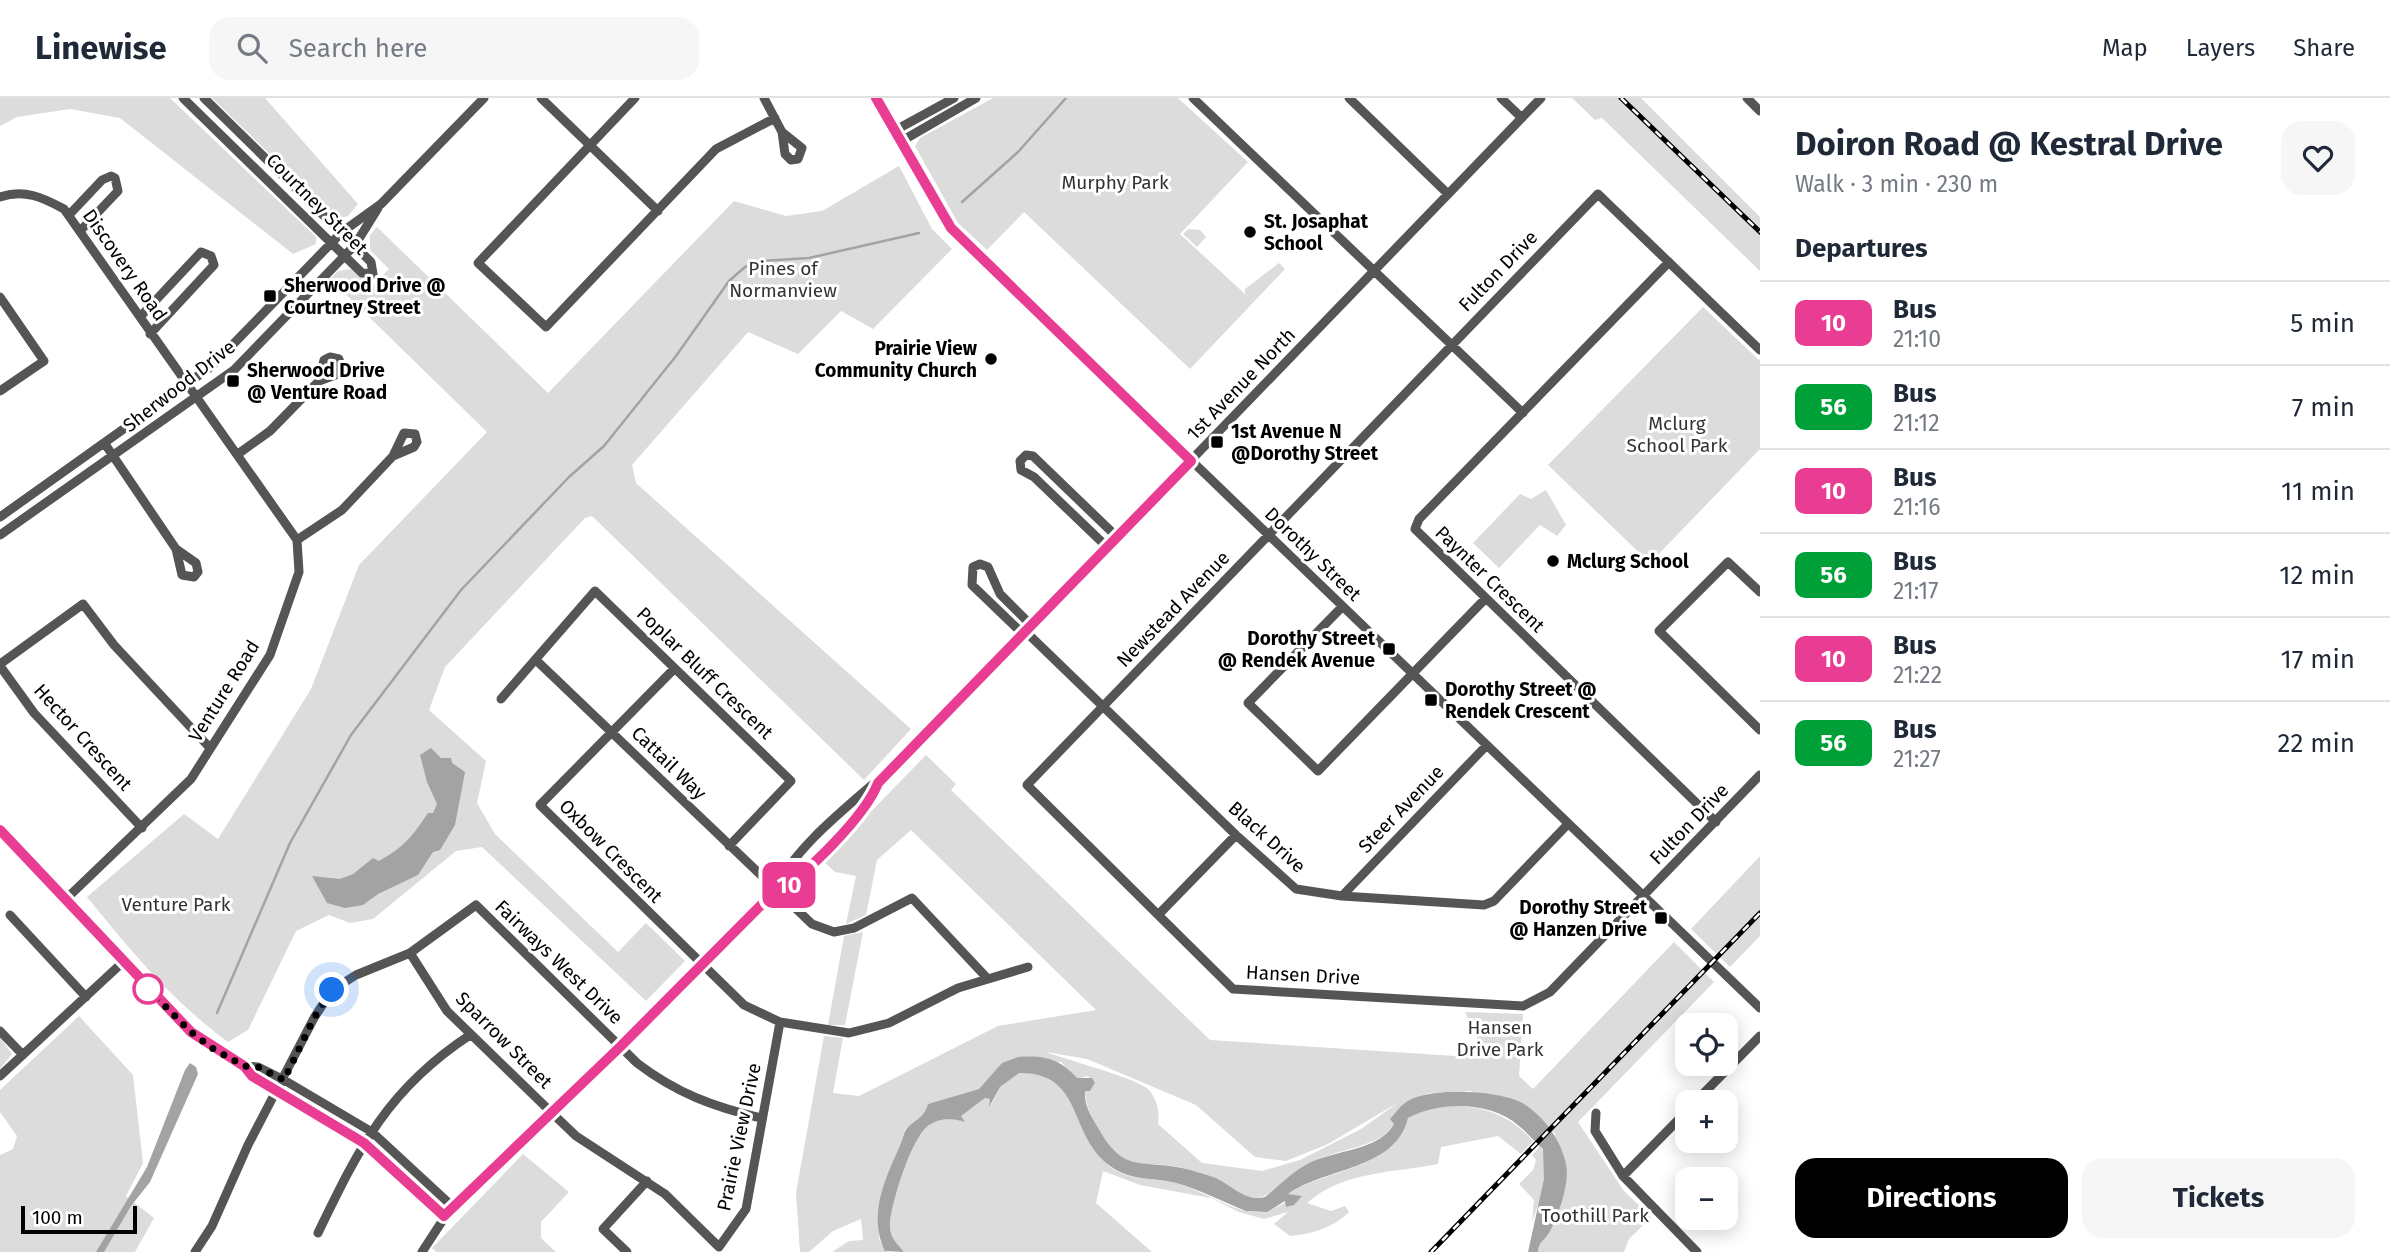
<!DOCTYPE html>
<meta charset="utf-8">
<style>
:root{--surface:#fff;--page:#f6f6f7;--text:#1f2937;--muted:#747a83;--line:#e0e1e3;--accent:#000}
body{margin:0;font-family:"Fira Sans",sans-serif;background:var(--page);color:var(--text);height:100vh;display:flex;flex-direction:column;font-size:26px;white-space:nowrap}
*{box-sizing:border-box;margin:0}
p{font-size:23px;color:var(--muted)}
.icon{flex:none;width:38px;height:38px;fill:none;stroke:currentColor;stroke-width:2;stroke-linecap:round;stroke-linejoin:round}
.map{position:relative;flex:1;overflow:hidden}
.panel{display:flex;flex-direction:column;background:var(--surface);width:630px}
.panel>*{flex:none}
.badge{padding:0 14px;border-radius:10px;font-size:24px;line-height:46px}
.fabs{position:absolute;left:1675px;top:915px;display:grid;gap:14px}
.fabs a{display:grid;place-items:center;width:63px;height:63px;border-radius:14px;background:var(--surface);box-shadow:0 4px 18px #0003;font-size:35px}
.scale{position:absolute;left:21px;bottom:18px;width:116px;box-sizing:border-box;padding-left:7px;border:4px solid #000;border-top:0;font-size:19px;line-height:24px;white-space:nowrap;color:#000;-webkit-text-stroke:5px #fff;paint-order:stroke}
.you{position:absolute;width:35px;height:35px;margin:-18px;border:5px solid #fff;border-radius:50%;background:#1a73e8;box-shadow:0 0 0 10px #1a73e833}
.map>.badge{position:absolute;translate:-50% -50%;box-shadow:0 0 0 4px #fff}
h2{padding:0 35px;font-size:26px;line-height:63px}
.round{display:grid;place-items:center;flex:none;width:74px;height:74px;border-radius:21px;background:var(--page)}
.overview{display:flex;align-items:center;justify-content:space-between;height:119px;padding:0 35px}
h1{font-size:33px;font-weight:700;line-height:52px}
.primary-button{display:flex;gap:14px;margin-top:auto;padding:14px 35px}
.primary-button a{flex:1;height:80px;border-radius:21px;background:var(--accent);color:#fff;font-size:28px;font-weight:700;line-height:80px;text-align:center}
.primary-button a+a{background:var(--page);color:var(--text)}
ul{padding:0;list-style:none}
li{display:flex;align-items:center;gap:21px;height:84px;padding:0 35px;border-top:2px solid var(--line)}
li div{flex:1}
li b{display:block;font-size:26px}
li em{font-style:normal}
li .badge{min-width:77px;font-weight:700;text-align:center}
header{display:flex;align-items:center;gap:42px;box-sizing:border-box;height:98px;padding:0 35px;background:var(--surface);border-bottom:2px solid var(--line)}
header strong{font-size:33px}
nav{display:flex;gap:38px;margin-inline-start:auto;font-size:24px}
.search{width:490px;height:63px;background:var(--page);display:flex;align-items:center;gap:18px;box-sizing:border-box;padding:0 24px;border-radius:21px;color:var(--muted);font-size:26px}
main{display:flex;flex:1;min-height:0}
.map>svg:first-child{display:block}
.green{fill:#dcdcdc;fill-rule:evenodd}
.water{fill:#a3a3a3}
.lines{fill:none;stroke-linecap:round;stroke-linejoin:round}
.stream{stroke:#a3a3a3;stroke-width:2.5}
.minor{stroke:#555;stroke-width:9}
.rail-casing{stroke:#000;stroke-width:5}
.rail{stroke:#fff;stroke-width:2.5;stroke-dasharray:8;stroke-linecap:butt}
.line-casing{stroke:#fff;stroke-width:16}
.line{stroke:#e93d93;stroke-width:10}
.walk{stroke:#000;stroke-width:7;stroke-dasharray:0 12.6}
.poi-dot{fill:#000;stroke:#fff;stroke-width:2.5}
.stop-dot{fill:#fff;stroke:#e93d93;stroke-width:3.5}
.labels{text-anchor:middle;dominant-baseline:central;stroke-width:6;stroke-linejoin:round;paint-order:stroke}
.park-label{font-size:19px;fill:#333;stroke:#fff}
.street-label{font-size:19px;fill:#000;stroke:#fff}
.poi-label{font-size:19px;font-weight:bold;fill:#000;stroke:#fff;text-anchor:start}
</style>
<header>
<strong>Linewise</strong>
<div class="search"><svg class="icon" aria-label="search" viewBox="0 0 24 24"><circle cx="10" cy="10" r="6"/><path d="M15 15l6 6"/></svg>Search here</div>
<nav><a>Map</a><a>Layers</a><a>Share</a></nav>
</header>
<main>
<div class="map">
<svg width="1760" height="1154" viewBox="0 0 1760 1154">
<rect width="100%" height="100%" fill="#fff"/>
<!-- green -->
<path class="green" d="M0,0H170L316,139V146L293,156L120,20L70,11L17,19L0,28Z
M212,0H265L358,106L348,118L337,121Z
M993,0H1178L1248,64L1180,136L1245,196V191L1279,165L1285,171L1190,271L1024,114L987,152L958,125L915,48L920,40Z
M1572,0H1641L1760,119V173L1602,20L1595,22Z
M899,68L932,131L952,151L873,231L841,213L798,256L748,234L632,367L636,385L911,631L864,682L592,418L585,420L445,569L429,612L486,663L477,705L495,736L618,854L646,825L685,863L646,903L482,749L456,753L373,821L350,825L329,817L296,833L248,932L228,944C172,903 130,852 87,799L184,716L218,741L311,591L359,467L487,334L330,181L338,173L351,171L371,189L389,171L370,152V137L377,129L548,295L734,103L786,118L822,113Z
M1188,131L1200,132L1206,139L1197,149L1183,136Z
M1703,209L1760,263V351L1650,465L1548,367Z
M1546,392L1566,427L1557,438L1540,427L1499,470L1473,445L1520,396L1531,401Z
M926,657L956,686L951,692L1210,942L1486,960L1465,914L1523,916L1519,978L1533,991L1674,844L1714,884L1578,1024L1624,1093L1651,1119L1629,1141L1624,1154H1538L1555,1035L1470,993L1429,995L1406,1004C1399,1017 1394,1031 1381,1039C1357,1053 1328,1053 1304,1068C1287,1078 1271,1103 1250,1100C1228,1089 1212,1078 1187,1071C1141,1058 1128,1083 1097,1028C1090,1016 1085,1006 1085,993H1090L1095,985L1088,978L1077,981L1061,964L990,979L979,991L929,1006L925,1016L905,1031L880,1117L879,1141L887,1154H832L849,1143L863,1142L861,1121L833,1133L809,1154H800L796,1095L824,938L843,940L833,995L859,998L998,928L1096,912L911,732L877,762L866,817L846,826L856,778L835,774L823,763ZM1046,954L1087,961L1196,1007L1255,1059L1286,1063L1328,1046L1399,1004L1361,1031L1300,1062L1262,1073L1202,1065L1158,1026C1160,1014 1157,1001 1148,991C1136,980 1064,961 1046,954Z
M1760,758V838L1730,869L1691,831Z
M863,834L845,927H828L844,838Z
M79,918L133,977L143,1065L126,1098L154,1120L135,1154H0V1057L13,1051L17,1038L0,1014V992Z
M0,939L12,956L0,971Z
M1018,975C1029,975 1040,975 1050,979C1071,989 1084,1048 1109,1068C1130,1084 1152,1079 1175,1085C1201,1091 1230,1113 1255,1114C1268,1115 1286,1106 1292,1098L1288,1096C1325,1071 1397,1071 1408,1020C1450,998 1502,1007 1533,1043L1521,1056L1498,1038L1441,1049L1438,1066C1393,1075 1343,1073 1307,1105L1331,1113L1345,1108L1349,1114C1333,1130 1312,1136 1290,1138L1274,1126L1288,1114L1264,1121L1239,1114L1211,1100L1140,1087L1103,1073L1096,1105L1152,1154H904C898,1146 892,1142 890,1131C888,1111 912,1040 927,1028C938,1020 952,1020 964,1023L961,1018L985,1000L990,1001L991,1007L1000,989Z
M1540,1048C1555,1066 1539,1105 1532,1124L1534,1102L1519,1086L1533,1072L1536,1062L1532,1057Z
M523,1056L569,1094L541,1124V1140L556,1154H436L432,1150Z"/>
<!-- water -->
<path class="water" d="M431,650L441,660H451L452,665L465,674L455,727L440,752L433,754L418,777L378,796L363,807L345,810L327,805L312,778L340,781L353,776L373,760L379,763C405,748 411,740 428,715H433L437,706L427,684L420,657Z
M1018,959C1044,957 1060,961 1077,980H1092L1095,985L1090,993H1085C1084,1007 1090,1016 1097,1028C1124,1076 1137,1061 1182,1070C1192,1072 1203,1076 1213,1079C1230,1085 1245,1105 1265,1099C1279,1088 1293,1073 1309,1065C1334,1052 1379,1053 1394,1026L1390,1021C1395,1016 1399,1009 1405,1005C1426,988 1501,992 1524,1006C1544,1019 1561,1042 1566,1066C1570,1084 1559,1116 1550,1133C1545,1143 1539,1142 1538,1154H1528L1544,1081L1543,1051C1534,1044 1528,1035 1519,1028C1490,1003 1441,1003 1408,1020C1396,1072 1326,1069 1288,1096L1302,1098L1294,1107L1286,1109L1285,1103L1267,1114L1246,1113C1223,1104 1201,1092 1176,1085C1153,1079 1132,1084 1110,1068C1067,1036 1084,974 1019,975L1000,989L989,1009L990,1001L985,1000L961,1018L965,1024C953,1020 940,1020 929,1027C912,1038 891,1105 890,1126C889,1139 897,1145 904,1154L885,1153C868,1118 884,1083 899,1050C902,1044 904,1033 907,1030C916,1021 924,1020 928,1006L979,991L1002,965Z
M190,965L196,969L198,976L150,1084L131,1108L104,1154H96L147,1069L185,972Z"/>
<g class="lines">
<!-- stream -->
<path class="stream" d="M962,104L1018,54L1066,0
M217,915L290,745L351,637L461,492L569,379L604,348L676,258L729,183L745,169L760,163L809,160L919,135"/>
<!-- minor -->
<path class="minor" d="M183,0L362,175L373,176L371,164L204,0
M541,0L658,113
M635,0L478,165L546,229L716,51L775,20
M764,0L782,34L785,56L791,62L798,61L802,50L782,34
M876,0L935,108L956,136L1760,910
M1193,0L1523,315
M1349,0L1448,96
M1501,0L1522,20
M1747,0L1760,13
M894,33L954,0
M900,44L976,0
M0,99C24,91 42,99 64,111L297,442L299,474L270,557L191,681L66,801
M69,117L102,82L111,78L115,80L118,93L81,132
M1669,164L1419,421L1415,431L1716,724
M0,199L44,263L0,293
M140,219L201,154L211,158L214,167L150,236
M1760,252L1598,96L1027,687L1233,891L1523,908L1550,894L1760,677
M105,346L176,451L196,465L198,474L194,479L182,477L176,451
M238,356L270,333L319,283L338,276L341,270L339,261L330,259L324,262L319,283
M0,419L212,268L342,134L381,106L484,0
M0,437L234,272L355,147L378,110
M297,442L342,412L393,358L404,335L415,336L417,344L414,349L393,358
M1106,448L1034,379L1021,372L1020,363L1026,357L1033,358L1116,438
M1760,494L1728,464L1659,533L1760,632
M1342,509L1248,605L1318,673L1486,500
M1024,532L1236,737L1296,791L1342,798L1484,807L1494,803L1567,727
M1022,535L972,487L973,469L980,466L988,469L1000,496L1030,526
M537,563L812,826L834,834L854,830L912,800L987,880
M0,566L83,506L114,547L210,650
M0,568L34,615L142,730
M674,571L540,707L744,907L780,924L849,935L889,925L958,890L1028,869
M501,601L595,493L791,683L729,748
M0,732L191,934L244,968L252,978L364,1045L444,1118
M775,793C796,742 872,691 911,652L1541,0
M1342,798L1486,648
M1159,816L1236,737
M10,817L86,899
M410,855L447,913L552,1015L576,1038L665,1096L719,1149L746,1111L780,924
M0,933L23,957
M244,968L258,969L284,982L372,1034L452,1108
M0,978L123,864
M1695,1004L1760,938
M1596,1015L1595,1033L1623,1078L1697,1154
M1623,1078L1687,1013
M318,1135C360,1048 388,991 470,937
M195,1154L212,1128L248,1047L314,920L332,892L356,877L410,855L476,807L637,965C676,995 714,1009 761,1020
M422,1154L452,1108L552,1015L775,793C806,780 866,716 878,685
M627,1154L603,1131L647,1083"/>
<!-- rail casing -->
<g class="rail-casing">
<path id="rail" d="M1621,0L1760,134
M1431,1154L1760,815"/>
</g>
<!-- rail -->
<use href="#rail" class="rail"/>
</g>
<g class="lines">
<!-- line casing -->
<g class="line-casing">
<path id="line" d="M0,732L191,934L244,968L252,978L364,1045L444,1118L621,948L775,793C805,780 866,716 878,685L1191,363L951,130L876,0"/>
</g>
<!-- line -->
<use href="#line" class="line"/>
<!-- walk -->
<path class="walk" d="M148,891L191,934L212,950L244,968L258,969L284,982L314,920L332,892"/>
</g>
<!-- markers -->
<g class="poi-dot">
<circle cx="1250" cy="134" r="7"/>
<rect x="263" y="191" width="14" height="14" rx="3.5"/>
<circle cx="991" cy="261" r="7"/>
<rect x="226" y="276" width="14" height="14" rx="3.5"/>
<rect x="1210" y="337" width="14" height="14" rx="3.5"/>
<circle cx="1553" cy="463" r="7"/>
<rect x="1382" y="544" width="14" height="14" rx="3.5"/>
<rect x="1424" y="595" width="14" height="14" rx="3.5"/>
<rect x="1654" y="813" width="14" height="14" rx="3.5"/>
</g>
<circle class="stop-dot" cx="148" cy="891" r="14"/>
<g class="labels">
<!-- park labels -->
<g class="park-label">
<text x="1115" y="84">Murphy Park</text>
<text x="783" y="170">Pines of<tspan x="783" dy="22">Normanview</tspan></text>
<text x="1677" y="325">Mclurg<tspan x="1677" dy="22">School Park</tspan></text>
<text x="176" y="806">Venture Park</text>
<text x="1500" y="929">Hansen<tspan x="1500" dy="22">Drive Park</tspan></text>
<text x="1595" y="1117">Toothill Park</text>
</g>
<!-- street labels -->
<g class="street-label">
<text transform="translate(317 106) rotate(45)">Courtney Street</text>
<text transform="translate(125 167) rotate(55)">Discovery Road</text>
<text transform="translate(1498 173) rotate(-46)">Fulton Drive</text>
<text transform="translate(1241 286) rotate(-46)">1st Avenue North</text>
<text transform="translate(179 288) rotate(-38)">Sherwood Drive</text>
<text transform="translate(1313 456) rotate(44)">Dorothy Street</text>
<text transform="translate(1490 481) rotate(44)">Paynter Crescent</text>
<text transform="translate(1173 511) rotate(-46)">Newstead Avenue</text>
<text transform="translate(705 575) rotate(44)">Poplar Bluff Crescent</text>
<text transform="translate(224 593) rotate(-58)">Venture Road</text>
<text transform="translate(83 639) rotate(48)">Hector Crescent</text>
<text transform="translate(669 665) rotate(44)">Cattail Way</text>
<text transform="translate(1401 711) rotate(-46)">Steer Avenue</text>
<text transform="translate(1689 726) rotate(-46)">Fulton Drive</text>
<text transform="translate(1267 739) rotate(42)">Black Drive</text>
<text transform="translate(611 753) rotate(45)">Oxbow Crescent</text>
<text transform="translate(559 864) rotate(44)">Fairways West Drive</text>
<text transform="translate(1303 877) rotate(3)">Hansen Drive</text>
<text transform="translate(504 942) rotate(45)">Sparrow Street</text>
<text transform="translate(739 1039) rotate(-78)">Prairie View Drive</text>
</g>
<!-- poi labels -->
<g class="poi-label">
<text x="1264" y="123">St. Josaphat<tspan x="1264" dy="22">School</tspan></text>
<text x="284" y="187">Sherwood Drive @<tspan x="284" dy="22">Courtney Street</tspan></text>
<text x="977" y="250" text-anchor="end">Prairie View<tspan x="977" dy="22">Community Church</tspan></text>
<text x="247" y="272">Sherwood Drive<tspan x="247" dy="22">@ Venture Road</tspan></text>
<text x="1231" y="333">1st Avenue N<tspan x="1231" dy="22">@Dorothy Street</tspan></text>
<text x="1567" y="463">Mclurg School</text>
<text x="1375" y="540" text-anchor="end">Dorothy Street<tspan x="1375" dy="22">@ Rendek Avenue</tspan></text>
<text x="1445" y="591">Dorothy Street @<tspan x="1445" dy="22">Rendek Crescent</tspan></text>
<text x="1647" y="809" text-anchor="end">Dorothy Street<tspan x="1647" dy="22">@ Hanzen Drive</tspan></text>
</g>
</g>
</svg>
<div class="fabs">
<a><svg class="icon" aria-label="locate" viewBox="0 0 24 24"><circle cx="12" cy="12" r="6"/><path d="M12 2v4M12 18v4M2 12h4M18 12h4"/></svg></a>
<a>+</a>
<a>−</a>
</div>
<div class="scale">100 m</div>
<div class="you" style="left:332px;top:892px"></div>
<b class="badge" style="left:789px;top:787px;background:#e93d93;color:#fff">10</b>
</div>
<section class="panel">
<div class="overview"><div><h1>Doiron Road @ Kestral Drive</h1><p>Walk · 3 min · 230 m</p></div><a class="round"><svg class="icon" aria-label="heart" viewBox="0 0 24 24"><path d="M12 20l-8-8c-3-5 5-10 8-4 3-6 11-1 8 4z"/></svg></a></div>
<h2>Departures</h2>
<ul>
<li><span class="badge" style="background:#e93d93;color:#fff">10</span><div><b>Bus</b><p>21:10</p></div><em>5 min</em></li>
<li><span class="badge" style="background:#00a038;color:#fff">56</span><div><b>Bus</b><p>21:12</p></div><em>7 min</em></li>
<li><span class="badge" style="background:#e93d93;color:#fff">10</span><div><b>Bus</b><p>21:16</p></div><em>11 min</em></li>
<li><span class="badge" style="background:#00a038;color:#fff">56</span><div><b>Bus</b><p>21:17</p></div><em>12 min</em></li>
<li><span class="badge" style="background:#e93d93;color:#fff">10</span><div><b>Bus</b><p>21:22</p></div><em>17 min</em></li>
<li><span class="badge" style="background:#00a038;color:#fff">56</span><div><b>Bus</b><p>21:27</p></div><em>22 min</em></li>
</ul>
<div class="primary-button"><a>Directions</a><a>Tickets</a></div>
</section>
</main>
